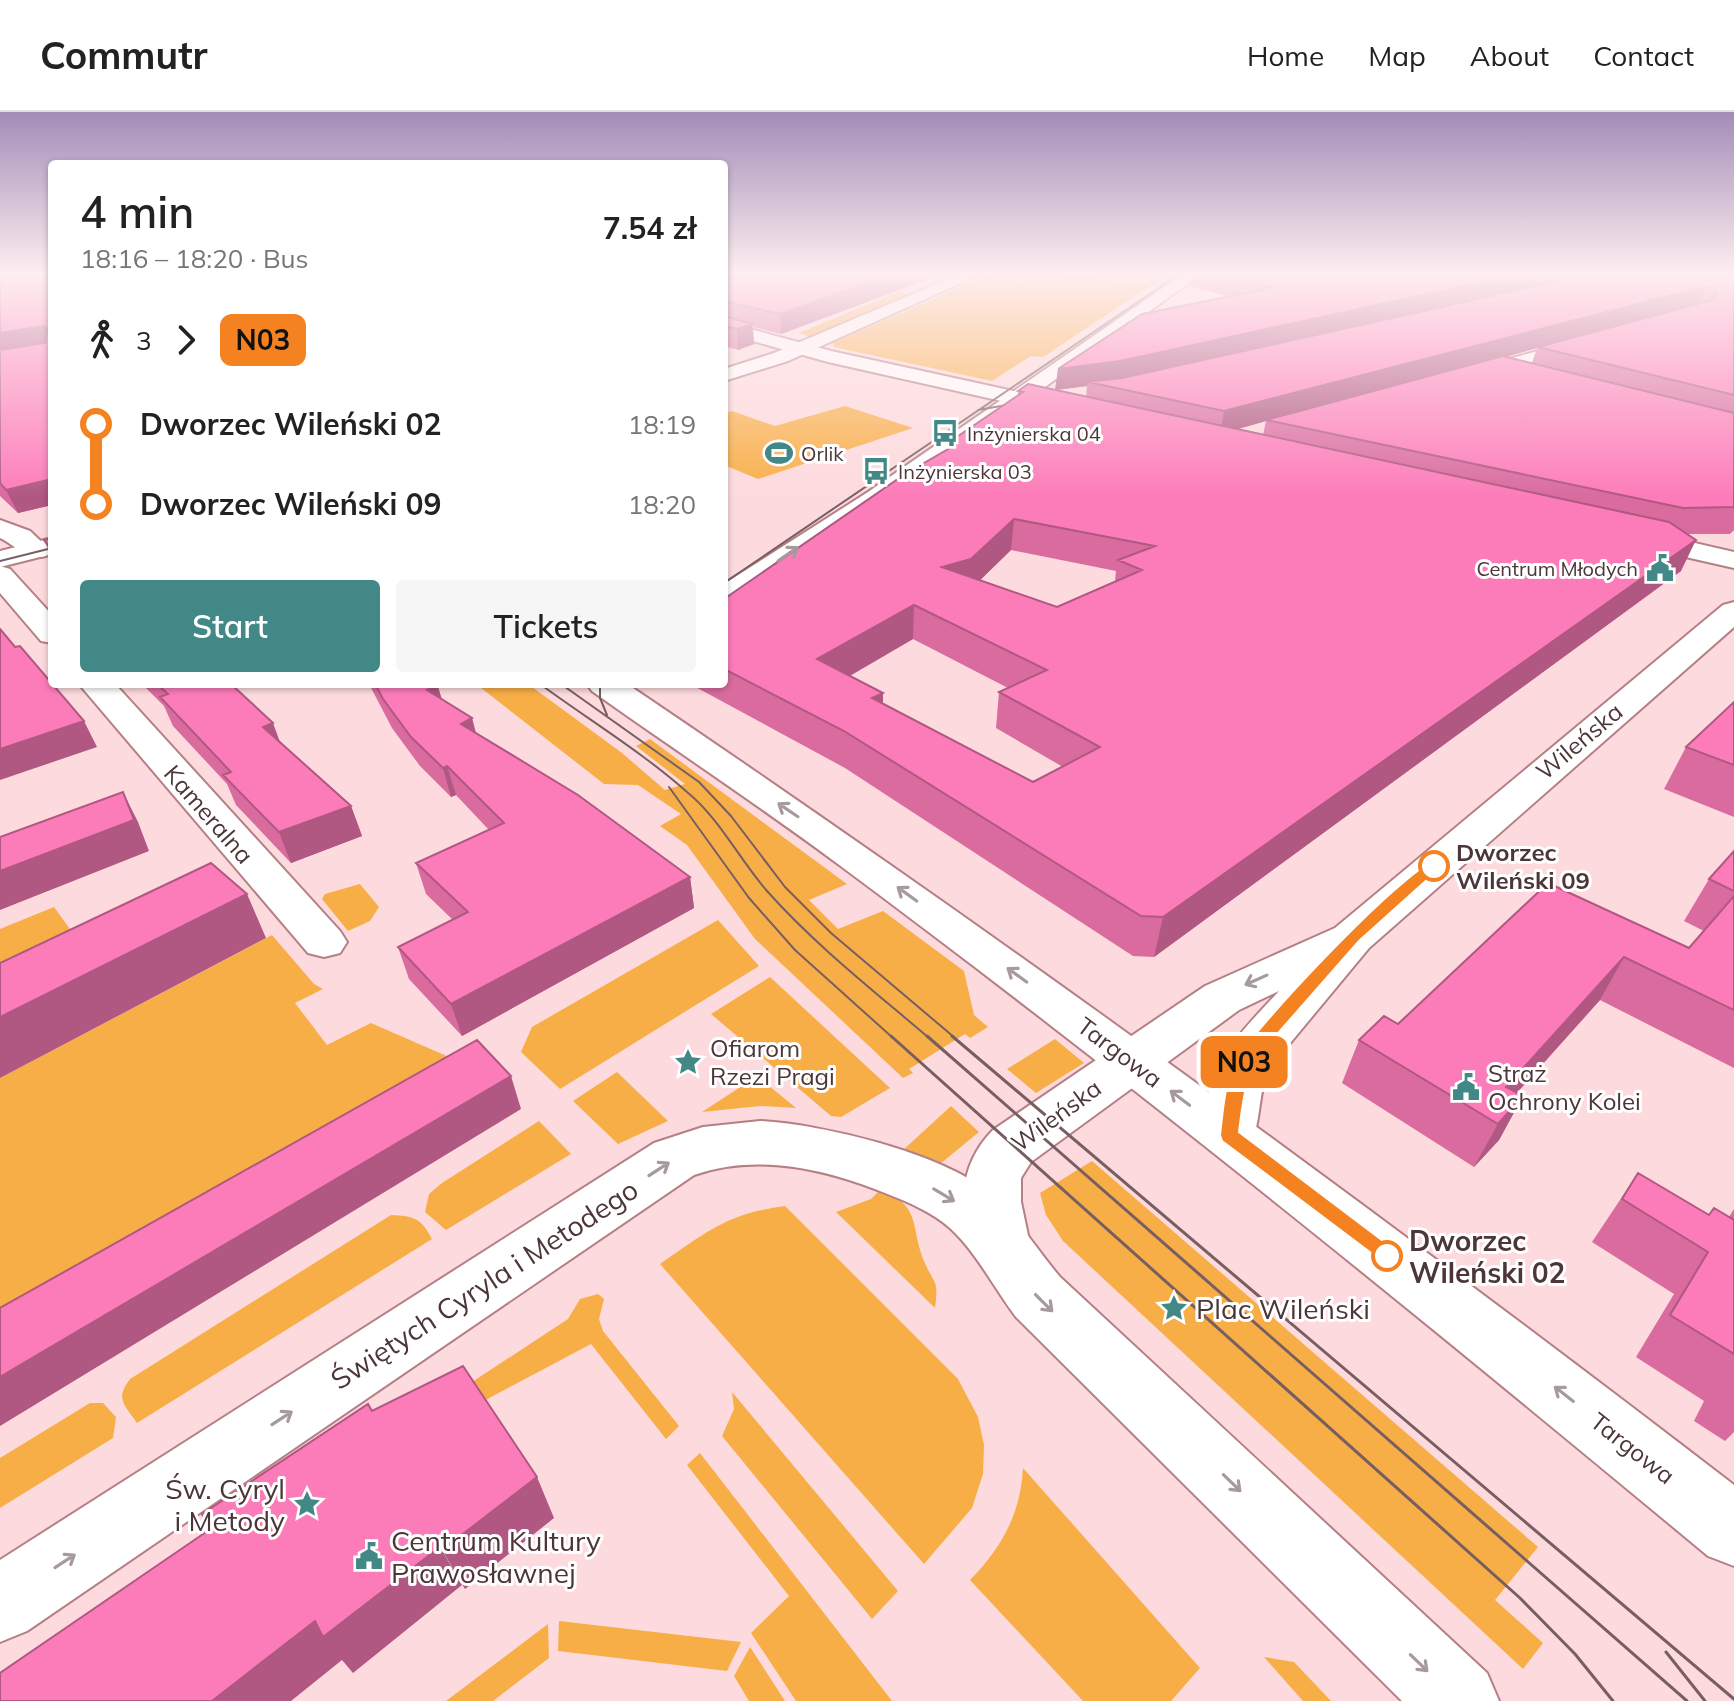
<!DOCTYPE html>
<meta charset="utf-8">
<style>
:root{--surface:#fff;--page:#f6f6f6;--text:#222;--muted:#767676;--line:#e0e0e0;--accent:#418886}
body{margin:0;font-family:Mulish,sans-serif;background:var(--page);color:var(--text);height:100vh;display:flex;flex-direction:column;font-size:30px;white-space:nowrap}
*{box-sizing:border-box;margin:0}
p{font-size:26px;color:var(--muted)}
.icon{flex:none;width:44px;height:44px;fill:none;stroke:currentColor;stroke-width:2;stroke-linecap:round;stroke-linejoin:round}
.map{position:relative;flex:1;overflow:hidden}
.side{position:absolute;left:48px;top:48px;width:680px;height:528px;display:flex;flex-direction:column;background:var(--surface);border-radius:8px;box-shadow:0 2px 6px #0004}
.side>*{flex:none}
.badge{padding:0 16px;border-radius:12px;font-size:28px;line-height:52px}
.map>.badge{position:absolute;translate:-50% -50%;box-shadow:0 0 0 4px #fff}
.legs{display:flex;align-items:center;gap:12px;height:88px;padding:0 32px;font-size:26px}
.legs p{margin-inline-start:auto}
.summary{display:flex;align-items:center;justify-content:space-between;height:136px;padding:0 32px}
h1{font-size:44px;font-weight:600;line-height:60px}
.button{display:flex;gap:16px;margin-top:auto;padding:16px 32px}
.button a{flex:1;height:92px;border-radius:8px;background:var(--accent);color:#fff;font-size:32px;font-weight:600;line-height:92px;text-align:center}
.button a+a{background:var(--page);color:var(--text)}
ul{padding:0 32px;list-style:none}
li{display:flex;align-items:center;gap:28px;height:80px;font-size:30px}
li i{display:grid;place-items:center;width:12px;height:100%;margin:0 10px;background:currentColor}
li i::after{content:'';width:20px;height:20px;margin:-10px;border:6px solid;border-radius:50%;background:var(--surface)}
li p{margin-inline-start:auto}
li:first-child i{background:linear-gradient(#0000 50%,currentColor 0)}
li:last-child i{background:linear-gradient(currentColor 50%,#0000 0)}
header{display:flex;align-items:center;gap:48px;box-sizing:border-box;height:112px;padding:0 40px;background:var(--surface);border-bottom:2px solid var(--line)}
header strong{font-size:38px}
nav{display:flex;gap:44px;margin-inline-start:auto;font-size:28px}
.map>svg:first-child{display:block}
.green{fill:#f8ae47}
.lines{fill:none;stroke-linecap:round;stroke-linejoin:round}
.street-casing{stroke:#b48085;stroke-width:4}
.secondary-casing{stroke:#b48085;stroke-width:4}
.street{fill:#fff;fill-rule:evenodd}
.secondary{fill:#fff;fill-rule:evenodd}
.tram-far1{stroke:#775e60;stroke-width:2}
.tram{stroke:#775e60;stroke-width:3}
.wall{fill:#d96b9f;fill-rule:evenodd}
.shaded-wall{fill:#b05782}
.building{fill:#fc7cb9;stroke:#b05782;stroke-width:2;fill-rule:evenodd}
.oneway{stroke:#a69a9c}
.line-1{fill:#f58220;stroke:#fff;stroke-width:2}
.stop-1-dot{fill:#fff;stroke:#f58220;stroke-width:4}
.labels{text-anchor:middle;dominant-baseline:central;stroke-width:6;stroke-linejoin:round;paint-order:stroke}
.far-poi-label{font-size:20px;fill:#4c3638;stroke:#fff;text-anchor:start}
.street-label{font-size:24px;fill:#4c3638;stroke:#fff}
.stop-label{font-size:24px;font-weight:bold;fill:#4c3638;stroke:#fff;text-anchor:start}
.poi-label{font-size:24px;fill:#4c3638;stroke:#fff;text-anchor:start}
.near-stop-label{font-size:28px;font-weight:bold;fill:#4c3638;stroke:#fff;text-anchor:start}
.near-street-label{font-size:28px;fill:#4c3638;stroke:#fff}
.near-poi-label{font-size:28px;fill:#4c3638;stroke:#fff;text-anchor:start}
</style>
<header>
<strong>Commutr</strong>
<nav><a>Home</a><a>Map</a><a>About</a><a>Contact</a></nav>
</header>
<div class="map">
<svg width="1734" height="1589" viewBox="0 0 1734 1589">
<rect width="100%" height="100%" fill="#fddadd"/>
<!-- green -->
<path class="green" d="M990,162H1066L1132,170L1145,162H1154L1140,170L1145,172L1161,162H1168L1043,245L1031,244L992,269L834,235L833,231Z
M898,180L910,182L811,225L799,221Z
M845,294L913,316L758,367L724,353V302L732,299L775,314Z
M476,572H528L622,641L665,678L685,672L636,634L650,627L847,772L809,788L838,817L883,799L964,859L974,903L988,915L970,926L965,922L909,957L913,961L903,966L755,827L687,733L660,714L681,702L638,673L604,672Z
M360,772L379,795L370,809L348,819L322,787L325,782Z
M54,795L91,846L0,890V817Z
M718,808L759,854L560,977L521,940L532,915Z
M272,823L314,872L323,877L295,891L327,933L371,911L458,949L0,1200V966Z
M770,865L890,976L841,1005L831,1004L711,902Z
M1055,927L1084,951L1036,981L1007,957Z
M617,960L668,1009L618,1032L573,989Z
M757,964L796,996L760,994L702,1000Z
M951,994L979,1020L940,1052L902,1039Z
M539,1009L571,1042L446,1118L425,1100L429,1082L442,1071Z
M1092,1049L1538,1435L1495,1488L1543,1531L1523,1557L1063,1129L1046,1103L1040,1081Z
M881,1077C922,1095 910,1114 924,1149C934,1173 939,1166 935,1196L836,1100L871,1087Z
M785,1094L958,1267L978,1305L984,1333L983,1362L972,1396L924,1452L660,1152C707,1120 726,1102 785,1094Z
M391,1103C414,1104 421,1106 432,1127L137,1311C124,1292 115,1287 130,1267Z
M598,1182L604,1187L599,1207L603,1219L679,1314L666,1327L591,1232L401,1333L390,1324L568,1207L580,1187Z
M732,1280L898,1479L872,1507L722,1324L734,1297Z
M90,1291H103L116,1305L113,1326L0,1396V1346Z
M700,1341L892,1589H796L751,1521L789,1484L687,1353Z
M1023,1356L1200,1556L1171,1589H1083L970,1468C1001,1437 1021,1401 1023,1356Z
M559,1509L741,1530L727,1559L558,1539Z
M548,1512L549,1546L493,1589H446Z
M750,1535L785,1589H749L734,1564Z
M1264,1545L1294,1550L1331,1589H1303Z"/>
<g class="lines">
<!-- street casing -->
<g class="street-casing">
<path id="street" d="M724,210L831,239L1072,292L1075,297L1064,303L828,250L724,221Z
M1592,224L1599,226L1601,230L1599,234L1465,271L1455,265L1458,261Z
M0,408L30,419L50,438L46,444C26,449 17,434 0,426Z
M1634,417L1734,440V456L1624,431L1620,425L1624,419Z
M0,454L10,457L52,503V531L41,529L0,481Z
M1734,490V515L1369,836L1267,959C1258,985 1261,1014 1248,1038L1229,1045L1210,1038C1202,1023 1203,1014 1205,997C1212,946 1246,915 1279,879L1239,898L1031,1050L1021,1066V1090L1029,1128L1020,1146L999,1154L978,1146C957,1102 957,1055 993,1018L1205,874L1335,816L1723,493Z
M79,572H115L340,819L347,830L340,841L324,845L308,841Z"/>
</g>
<!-- secondary casing -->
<g class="secondary-casing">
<path id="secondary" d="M960,162H981L788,249L724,269V257L774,241Z
M1183,162H1201L886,390L834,423L735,492L724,495V472L868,380Z
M52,426V442L0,455V439Z
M587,572H627C1005,827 1372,1095 1734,1373V1454L1708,1444C1424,1208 1138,975 842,755C760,694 675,638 592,579Z
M760,1009C821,1012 941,1041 988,1080C1017,1104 1036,1137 1060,1165L1487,1561L1499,1589H1402L1016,1205C994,1176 977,1141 950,1116C932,1100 908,1090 885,1081C825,1057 758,1041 694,1063L27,1519L0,1530V1448L654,1031L703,1015Z"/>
</g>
<!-- street -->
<use href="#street" class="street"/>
<!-- secondary -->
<use href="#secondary" class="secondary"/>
<!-- tram-far1 -->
<path class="tram-far1" d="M978,298L1029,289
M0,449L52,436
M724,471L1179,162
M540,572C589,608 642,640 687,680C720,707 739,747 767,779C815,833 874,879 929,926
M561,572L699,670L731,704L785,775L831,821L955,926
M600,572V586L607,603
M669,675L749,786L795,838L893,926"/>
<!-- tram -->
<path class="tram" d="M891,924L1520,1486L1575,1542L1613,1589
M927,924L1687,1589
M952,924L1734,1587
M1666,1540L1705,1589"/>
</g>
<!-- wall -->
<path class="wall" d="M0,162H52V393L18,401L0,384Z
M724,162H942L781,222L753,215L754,232L738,238L724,234Z
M1146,162H1178L1169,168Z
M1192,162H1734V418L1730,422H1688L1681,459L1154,845L1133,844L845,656L690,572H724V487L948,337V331L1018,283V279L1056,278L1058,257L1231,185L1190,174ZM1537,236L1532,251L1506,245ZM1087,274L1086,285L1057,278ZM1266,309L1263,323L1238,317ZM1011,438L1116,459L1115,470L1057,495L980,468ZM913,527L1008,576L999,580L996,616L1063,655L1033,670L883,592V581L850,564Z
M52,426V446L44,428Z
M142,572H231L280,630L351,694L362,724L291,751L236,693L227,672L173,614L164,594Z
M369,572H436L442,587L472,606L476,621L690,765L694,796L462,924L409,867L398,835L453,808L426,782L416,751L489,718L456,683L451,685L420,654L392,616Z
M1734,590V705L1664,677L1686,635Z
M1734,739V956L1600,888L1517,981L1523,984L1499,1028L1474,1055L1342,971L1359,928L1398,912L1548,771L1689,836L1704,819L1684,809L1709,767Z
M1638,1061L1709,1103L1729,1105L1734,1097V1320L1725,1329L1694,1309L1704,1289L1636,1245L1674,1182L1592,1130Z"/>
<!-- shaded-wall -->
<path class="shaded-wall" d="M894,162H942L781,222L780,202Z
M1170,162H1178L1169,168Z
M1519,162H1581L1542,173L1117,270H1088L1087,274L1055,278L1058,257Z
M1707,174L1699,192L1269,309L1266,308V309L1220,322L1224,299Z
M752,212L754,232L738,238L737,217Z
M44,214L51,232L0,241V221Z
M52,367V393L18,401L6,378Z
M1014,407L1011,438L969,479L942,455Z
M1696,428L1681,459L1154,845L1163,805Z
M914,493L913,527L818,582L817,547Z
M438,574L446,603L427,578Z
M883,581V617L872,586Z
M472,606L479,635L461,612Z
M84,609L97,635L0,668V637Z
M273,611L284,641L263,615Z
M447,654L456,683L451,685L443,656Z
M123,680L138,710L149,739L0,798V759Z
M351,694L362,724L291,751L279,720Z
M690,765L694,796L462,924L451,892Z
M247,782L266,826L0,966V905Z
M1624,845L1600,888L1492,1008L1506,975Z
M511,964L521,997L0,1314V1265Z
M1523,984L1499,1028L1474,1055L1498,1012Z
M537,1365L554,1406L465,1477L442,1438Z
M440,1435L462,1473L353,1561L342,1548L291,1589H212L315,1509Z"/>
<!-- building -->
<path class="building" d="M0,162H52V367L6,378L0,371V238L45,231L47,217L44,214L0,221Z
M724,162H894L780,202L724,189Z
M1216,162H1519L1120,249L1058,257L1142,202L1272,176Z
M1579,162H1734V283L1538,235L1713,188L1718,181L1707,174L1224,299L1088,270L1122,266L1554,170Z
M724,204L752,212L737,217L724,214Z
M1503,244L1734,301V395L1683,396L1266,308Z
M1028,272L1669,410L1696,428L1163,805L1141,804L844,619L724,557V487L905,362L955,333L948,331L1023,280L1018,279ZM1014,407L1155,434L1118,448L1142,458L1057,495L942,455L971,447ZM914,493L1047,558L999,580L1100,635L1033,670L872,586L883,581L817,547Z
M52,426V438L44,428Z
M0,517L15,535L20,534L84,609L0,637Z
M157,572H231L273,611L263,615L351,694L279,720L223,663L231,660L160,585L168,582Z
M375,572H435L438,574L427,578L472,606L461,612L578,683L690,765L451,892L398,835L468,800L416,751L504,711L447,654L443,656L411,625L383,587Z
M1734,590V653L1686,635Z
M123,680L134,708L0,759V725Z
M1734,739V779L1709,767Z
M211,751L247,782L0,905V851Z
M1548,771L1689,836L1734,784V898L1624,845L1506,975L1523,984L1498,1012L1359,928L1384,904L1398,912Z
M477,928L511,964L0,1265V1196Z
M1638,1061L1709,1103L1714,1096L1734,1108V1242L1670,1203L1708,1140L1622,1087Z
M463,1254L537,1365L442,1438L440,1435L323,1525L315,1509L212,1589H0V1561L209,1418L202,1402L368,1292L372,1299Z"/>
<!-- one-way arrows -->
<defs><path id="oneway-shaft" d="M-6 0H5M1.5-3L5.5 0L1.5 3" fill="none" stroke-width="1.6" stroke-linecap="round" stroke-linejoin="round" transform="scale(2)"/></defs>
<g class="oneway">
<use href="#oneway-shaft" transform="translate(788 442) rotate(-35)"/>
<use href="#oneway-shaft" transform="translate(788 698) rotate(-146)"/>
<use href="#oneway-shaft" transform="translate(907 782) rotate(-144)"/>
<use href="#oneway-shaft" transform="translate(1017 863) rotate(-144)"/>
<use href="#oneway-shaft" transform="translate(1256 868) rotate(156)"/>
<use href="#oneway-shaft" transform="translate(1180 986) rotate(-143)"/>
<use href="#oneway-shaft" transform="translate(659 1057) rotate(-33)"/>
<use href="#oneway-shaft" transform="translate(944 1083) rotate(31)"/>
<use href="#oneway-shaft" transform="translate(1044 1191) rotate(45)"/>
<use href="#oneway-shaft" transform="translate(1564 1282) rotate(-142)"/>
<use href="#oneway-shaft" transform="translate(282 1306) rotate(-33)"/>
<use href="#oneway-shaft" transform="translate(1232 1371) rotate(44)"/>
<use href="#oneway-shaft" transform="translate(65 1449) rotate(-33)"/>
<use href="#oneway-shaft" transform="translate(1419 1551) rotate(44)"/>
</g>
<!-- sky -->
<linearGradient id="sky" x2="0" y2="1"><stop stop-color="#a28db7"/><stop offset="0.42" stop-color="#feeef0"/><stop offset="1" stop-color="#feeef0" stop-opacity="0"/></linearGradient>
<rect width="1734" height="385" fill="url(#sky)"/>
<!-- line-1 -->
<path class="line-1" d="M1434,749L1441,754L1439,757L1359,829L1265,936C1245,963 1243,988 1239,1020L1395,1138L1398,1144L1395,1151L1387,1153L1222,1029L1220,1023C1223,999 1224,974 1235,951C1250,919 1404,758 1434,749Z"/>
<!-- icons -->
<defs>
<g id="bus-bare" transform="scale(2.16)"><path d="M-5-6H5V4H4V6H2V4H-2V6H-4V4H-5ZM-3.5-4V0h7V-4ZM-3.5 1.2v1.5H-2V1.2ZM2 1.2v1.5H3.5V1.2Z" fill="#418886" stroke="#fff" stroke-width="2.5" paint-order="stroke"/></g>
<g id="stadium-bare" transform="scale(2.16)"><path d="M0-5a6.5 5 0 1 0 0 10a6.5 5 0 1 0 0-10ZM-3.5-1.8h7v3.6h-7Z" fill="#418886" stroke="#fff" stroke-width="2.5" paint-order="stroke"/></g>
<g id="civic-bare" transform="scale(2.16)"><path d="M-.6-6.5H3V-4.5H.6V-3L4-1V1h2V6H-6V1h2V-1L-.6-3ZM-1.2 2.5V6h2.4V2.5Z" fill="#418886" stroke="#fff" stroke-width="2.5" paint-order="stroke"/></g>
<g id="sight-bare" transform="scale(2.16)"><path d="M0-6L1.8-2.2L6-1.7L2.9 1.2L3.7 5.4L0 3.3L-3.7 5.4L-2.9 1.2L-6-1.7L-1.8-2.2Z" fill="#418886" stroke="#fff" stroke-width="2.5" paint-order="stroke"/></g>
</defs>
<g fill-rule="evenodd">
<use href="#bus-bare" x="945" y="321"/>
<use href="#stadium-bare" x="779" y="341"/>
<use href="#bus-bare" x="876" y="359"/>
<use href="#civic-bare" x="1660" y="456"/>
<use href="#sight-bare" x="688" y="950"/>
<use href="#civic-bare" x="1466" y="975"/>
<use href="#sight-bare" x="1174" y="1196"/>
<use href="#sight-bare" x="307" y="1392"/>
<use href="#civic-bare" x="369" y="1444"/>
</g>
<!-- markers -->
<g class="stop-1-dot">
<circle cx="1434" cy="754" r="14"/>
<circle cx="1387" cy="1144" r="14"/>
</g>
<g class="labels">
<!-- far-poi labels -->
<g class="far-poi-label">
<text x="967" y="321">Inżynierska 04</text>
<text x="801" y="341">Orlik</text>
<text x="898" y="359">Inżynierska 03</text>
<text x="1638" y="456" text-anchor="end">Centrum Młodych</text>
</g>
<!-- street labels -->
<g class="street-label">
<text transform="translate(1579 629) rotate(-40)">Wileńska</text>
<text transform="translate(209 702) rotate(49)">Kameralna</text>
<text transform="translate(1120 940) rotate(37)">Targowa</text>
<text transform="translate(1056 1003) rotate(-36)">Wileńska</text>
<text transform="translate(1633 1336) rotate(38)">Targowa</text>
</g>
<!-- stop labels -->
<g class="stop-label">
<text x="1456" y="740">Dworzec<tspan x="1456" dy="28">Wileński 09</tspan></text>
</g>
<!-- poi labels -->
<g class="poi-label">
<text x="710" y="936">Ofiarom<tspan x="710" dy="28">Rzezi Pragi</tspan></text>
<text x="1488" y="961">Straż<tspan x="1488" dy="28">Ochrony Kolei</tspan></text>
</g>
<!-- near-stop labels -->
<g class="near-stop-label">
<text x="1409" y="1128">Dworzec<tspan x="1409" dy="32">Wileński 02</tspan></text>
</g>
<!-- near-street labels -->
<g class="near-street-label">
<text transform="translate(484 1172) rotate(-33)">Świętych Cyryla i Metodego</text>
</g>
<!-- near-poi labels -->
<g class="near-poi-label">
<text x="1196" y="1196">Plac Wileński</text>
<text x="285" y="1376" text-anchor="end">Św. Cyryl<tspan x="285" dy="32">i Metody</tspan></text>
<text x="391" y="1428">Centrum Kultury<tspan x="391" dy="32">Prawosławnej</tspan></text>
</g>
</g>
</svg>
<b class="badge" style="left:1244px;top:950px;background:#f58220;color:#111">N03</b>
<section class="side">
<div class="summary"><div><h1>4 min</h1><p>18:16 – 18:20 · Bus</p></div><b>7.54 zł</b></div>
<div class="legs"><svg class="icon" aria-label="walk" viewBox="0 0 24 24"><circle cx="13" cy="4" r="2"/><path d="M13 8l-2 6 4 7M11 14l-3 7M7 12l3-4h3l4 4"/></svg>3<svg class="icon" aria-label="forward" viewBox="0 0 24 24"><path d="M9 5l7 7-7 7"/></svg><b class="badge" style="background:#f58220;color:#111">N03</b></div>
<ul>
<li><i style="color:#f58220"></i><b>Dworzec Wileński 02</b><p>18:19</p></li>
<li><i style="color:#f58220"></i><b>Dworzec Wileński 09</b><p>18:20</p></li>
</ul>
<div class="button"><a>Start</a><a>Tickets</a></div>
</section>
</div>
